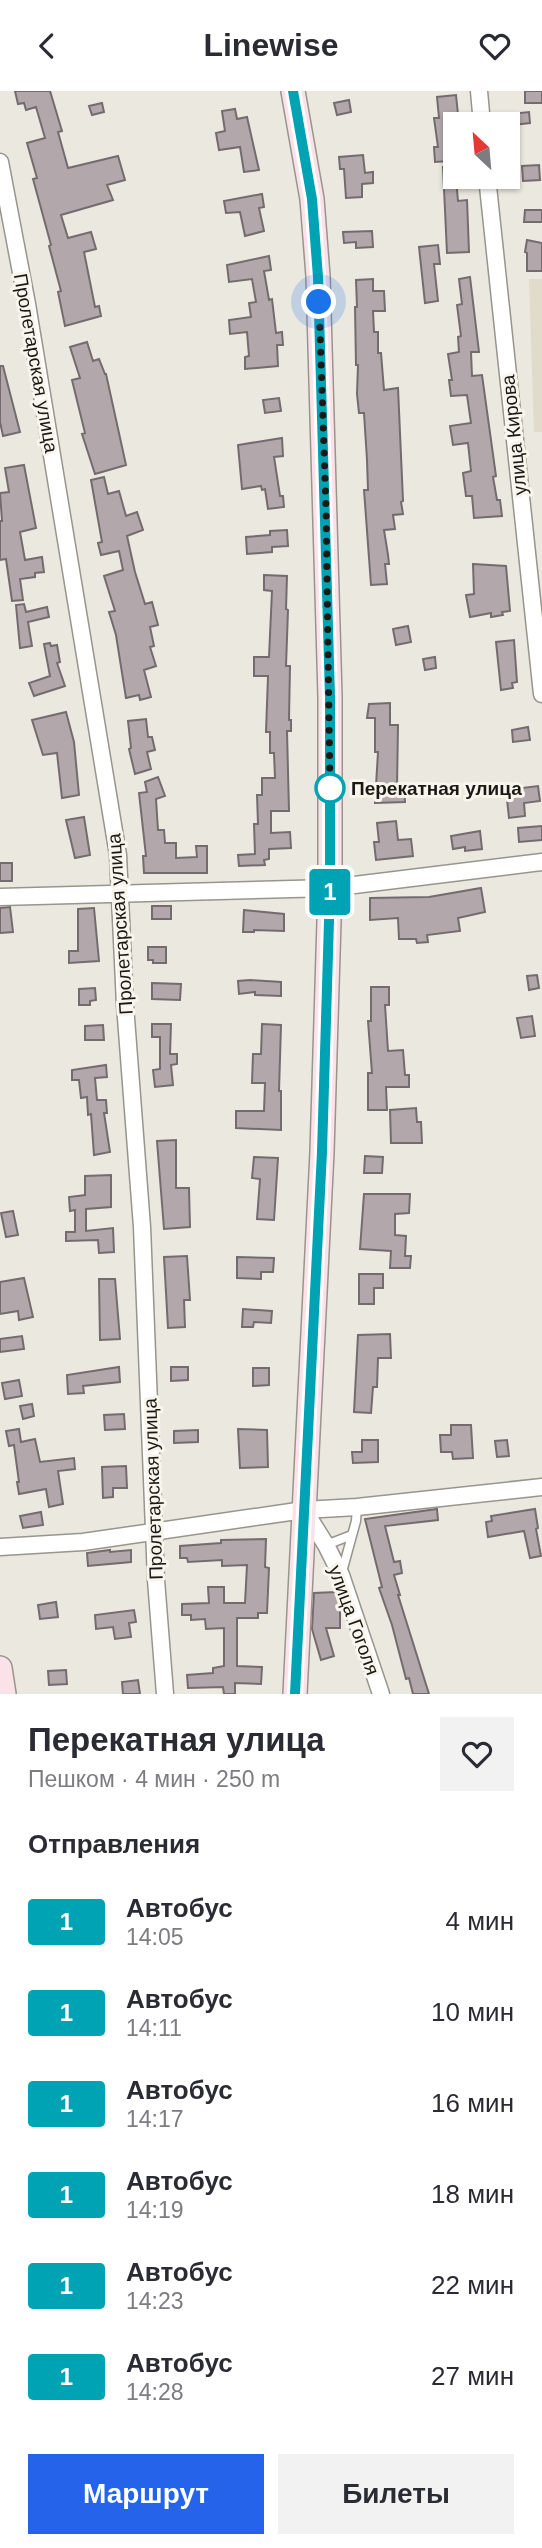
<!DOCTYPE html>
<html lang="ru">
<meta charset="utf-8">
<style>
:root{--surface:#fff;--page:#f2f2f3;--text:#2b2b33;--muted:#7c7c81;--accent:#2563eb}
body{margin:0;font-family:Arial,sans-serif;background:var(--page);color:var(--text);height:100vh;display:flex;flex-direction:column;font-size:26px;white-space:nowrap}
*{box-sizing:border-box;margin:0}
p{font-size:23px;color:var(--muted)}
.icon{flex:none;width:38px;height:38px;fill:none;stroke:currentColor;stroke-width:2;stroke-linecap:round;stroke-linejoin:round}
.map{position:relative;height:1603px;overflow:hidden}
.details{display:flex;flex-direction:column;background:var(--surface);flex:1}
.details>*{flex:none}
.badge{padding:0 14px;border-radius:5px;font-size:24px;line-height:46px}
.needle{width:46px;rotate:334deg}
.fabs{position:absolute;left:443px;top:21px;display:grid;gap:14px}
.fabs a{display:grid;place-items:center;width:77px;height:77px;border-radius:0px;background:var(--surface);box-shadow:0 2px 5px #0004;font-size:35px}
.you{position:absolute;width:35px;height:35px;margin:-18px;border:5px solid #fff;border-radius:50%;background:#1a73e8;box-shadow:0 0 0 10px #1a73e833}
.map>.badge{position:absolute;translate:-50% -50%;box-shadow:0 0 0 4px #fff}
h2{padding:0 28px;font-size:26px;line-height:63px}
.round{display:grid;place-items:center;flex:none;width:74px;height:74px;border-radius:0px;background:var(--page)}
.summary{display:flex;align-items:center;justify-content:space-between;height:119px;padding:0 28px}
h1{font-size:33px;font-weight:800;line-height:52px}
.button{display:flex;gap:14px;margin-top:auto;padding:14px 28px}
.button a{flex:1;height:80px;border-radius:0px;background:var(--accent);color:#fff;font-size:28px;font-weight:800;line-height:80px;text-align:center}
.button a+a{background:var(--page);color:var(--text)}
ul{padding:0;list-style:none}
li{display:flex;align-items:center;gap:21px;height:91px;padding:0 28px}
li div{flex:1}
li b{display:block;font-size:26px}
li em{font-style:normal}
li .badge{min-width:77px;font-weight:700;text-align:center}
header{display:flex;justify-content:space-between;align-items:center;height:91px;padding:0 28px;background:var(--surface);font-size:32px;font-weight:800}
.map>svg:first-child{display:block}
.built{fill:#e0dbcb}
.building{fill:#b2a8ac;stroke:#746b6f;stroke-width:2}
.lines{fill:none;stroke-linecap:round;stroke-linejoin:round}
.lane-casing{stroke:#97958c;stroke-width:11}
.street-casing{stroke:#97958c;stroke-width:19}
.secondary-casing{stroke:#97958c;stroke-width:26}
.lane{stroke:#fff;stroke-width:8}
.street{stroke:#fff;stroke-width:16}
.secondary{stroke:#fbe2e9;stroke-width:23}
.line-casing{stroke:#fff;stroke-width:16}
.line{stroke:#00a3b4;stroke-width:10}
.walk{stroke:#1a1916;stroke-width:7;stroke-dasharray:0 12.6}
.stop-dot{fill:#fff;stroke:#00a3b4;stroke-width:3.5}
.labels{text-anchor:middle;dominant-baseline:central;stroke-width:6;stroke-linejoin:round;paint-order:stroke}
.street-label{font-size:19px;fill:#1a1916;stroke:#f8f5ec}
.stop-label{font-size:19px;font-weight:bold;fill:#1a1916;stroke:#f8f5ec;text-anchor:start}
</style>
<header><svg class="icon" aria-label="back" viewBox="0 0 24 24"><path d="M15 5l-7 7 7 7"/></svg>Linewise<svg class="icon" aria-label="heart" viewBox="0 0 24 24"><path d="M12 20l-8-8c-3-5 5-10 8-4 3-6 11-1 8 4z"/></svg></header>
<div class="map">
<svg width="542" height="1603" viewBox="0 0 542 1603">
<rect width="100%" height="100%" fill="#ebe8df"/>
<!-- built -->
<path class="built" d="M529,188H542V341H534Z"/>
<!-- building -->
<path class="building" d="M15,0H50L62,40L58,41L68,77L118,65L125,89L107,94L113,109L61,124L68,147L91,141L96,158L84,161L95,216L99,215L101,225L65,235L58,201L61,200L49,155L51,154L33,88L37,87L27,52L45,47L36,16L26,19L24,12L18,13Z
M525,0H542V12H525Z
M456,4L459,33H455V50L448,51L449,70L435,71L434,56H438L434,27H439L437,6Z
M349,9L351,21L337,24L334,12Z
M102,12L104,21L92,24L89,15Z
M235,18L237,28L247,26L259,79L244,81L240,56L219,59L216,42L225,40L222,20Z
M529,21L530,32L513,34L511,23Z
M363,64L365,82L373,81V92L362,93V106L346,107L344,78H340L339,66Z
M539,74L540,89L523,90L522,75Z
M443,76H455L458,110L467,109L469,161L447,162Z
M262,103L264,116L259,117L264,140L245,145L240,121L226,122L224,110Z
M525,119H542V131H524Z
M372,140L373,156L356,157V151L344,152L343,141Z
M527,149L542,152V180H527V162L525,161Z
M438,154L440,173H434L438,210L425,212L419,156Z
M269,165L271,179L264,180L269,209L272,208L276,242L282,241L283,254H277L278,275L245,278V266L249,265L247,241L230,243L229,229L251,226L249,212L256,211L252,188L229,191L227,174Z
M470,186L479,261H471L472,285L482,284L496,385L493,386L497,409H500L502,425L474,427L472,405H466L463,382L471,380L468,352L453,354L450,335L471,332L467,304L451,305L449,289H452L448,263L459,261L458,246L461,245L457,214L462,213L459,188Z
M373,188V200H384L385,220H373L374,241H378V262H381L384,299L398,297L403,410L401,411L403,423L393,424L395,438L384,439L388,464L389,473H385L387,493L371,494L364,399H368L367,369L364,322H359L357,303L358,274H356L355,216H357L356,189Z
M87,251L93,270L99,268L105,283H106L126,374L95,383L82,343L85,342L72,289L80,287L70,256Z
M0,275H3L20,341L3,345L0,331Z
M279,307L281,320L265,322L263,309Z
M282,347L283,365L274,366L280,405H283L284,416L268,418L265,398L262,399L261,395L242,398L238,354Z
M24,374L36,437L20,441L25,469L42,466L44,481L35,482V486L20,488L23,509L12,510L6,468L0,469V430H2L0,402L9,401L5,377Z
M104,386L108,403L119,400L126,425L137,421L143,439L127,445L135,481L145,513L152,511L158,534L150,536L154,555L150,556L156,575L144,579L151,606L140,609L139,604L126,607L116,544L109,521L115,520L104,485L123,479L119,460L101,464L98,452L102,451L91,389Z
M287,439L288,455L272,456V461L247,463L246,446L270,444V440Z
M473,473L506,475L510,520L502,521L503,524L491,526V522L470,526L466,504L474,503Z
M264,484L287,485L286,518L288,519L286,575H290L289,629H291V640H287L289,720H271V742L290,741L291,757L269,758V768L264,769L265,774L239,775L238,764L255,763L254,733H258L257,704H262V687H275L274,662H270V641H266L268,585H254V566H269L272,500L264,499Z
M24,513L26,521L47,516L49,526L28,531L32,555L20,557L16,514Z
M408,535L411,551L396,554L393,538Z
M514,549L517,591L512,592L513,597L501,599L496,551Z
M50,552L51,555L57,554L60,571L57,572L65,595L34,605L29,592L50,585L44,553Z
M435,566L436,577L425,579L423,568Z
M390,612V634H398L397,697L404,696L405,711L375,712L378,661H375V627H367L369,613Z
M66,621L74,651L79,704L62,707L57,662L43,664L32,629Z
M146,628L148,646H152L155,659L147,661L151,678L135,683L129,658L131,657L128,630Z
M528,636L530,649L513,651L512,639Z
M158,686L165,705L156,708L158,739H164L165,752H176V767L197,766L196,755H207V782H144L143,765H146L139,702L147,701L145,691Z
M538,695L540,710L524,712L525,725L509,727L506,699Z
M84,726L90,764L75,767L66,729Z
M396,730L398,749L411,748L413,765L376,769L374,751H379L377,732Z
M542,735V749L519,751L518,737Z
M480,740L482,758L465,760V756L453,758L451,745Z
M0,772H12V790H0Z
M481,797L485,821L458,827L460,840L427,844L428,851L417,852L416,848H399L398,827L370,829V807L429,806Z
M152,815H171V828H152Z
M10,816L13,841L0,842V817Z
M94,817L99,870L69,872V860H78V818Z
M244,819L284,823V840L254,839V841H243Z
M148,856H166V872H153V869H148Z
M537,884L539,897L529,899L527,885Z
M250,889L281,891V905L255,904V901L239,903L238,890Z
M152,892L181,893L180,909L152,908Z
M371,896H389V914H385L388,960L403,959L405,984H409V996H386L387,1019H368V982H372L368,930H371Z
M95,897L96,909L90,910V914H79V898Z
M532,925L535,945L521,947L517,927Z
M152,933H171L170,963H177V973L171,974L173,994L155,996L153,979L160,978V946H152Z
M262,933L281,934L279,1000H281V1039L236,1037V1020H264L265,992H252L253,963H261Z
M103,934L104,949H85V935Z
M106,974L107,986L95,987L97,1009H106L107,1022H104L110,1061L94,1064L91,1023L88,1024L87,1006L81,1007L79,989H72V979Z
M416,1017L417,1031H421L422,1052H391L390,1019Z
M176,1049V1097H189L190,1136L164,1138L157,1050Z
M365,1065L383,1066L382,1082H364Z
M254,1066L278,1067L274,1129L257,1128L260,1088L252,1087Z
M111,1084V1116L86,1118V1140L113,1137L114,1161L99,1162L98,1149L66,1150V1141H75V1119L70,1120L69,1106L85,1104V1085Z
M364,1103H410L409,1122L395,1123V1144L406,1145L405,1165H411L410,1177H390L391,1160L360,1158Z
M13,1120L18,1144L6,1146L1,1122Z
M187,1165L190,1209H184L185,1236L168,1237L164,1166Z
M237,1166L274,1167L273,1181H261V1188L237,1187Z
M359,1183H383V1197H374V1213H359Z
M24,1187L33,1226L19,1229L18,1220L0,1223V1191Z
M99,1188H115L120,1248L100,1249Z
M243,1218L272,1220L271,1232L254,1231L253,1236H242Z
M390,1243L391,1267H378L377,1296H373L371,1322L354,1321L358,1244Z
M22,1245L24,1258L0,1261V1248Z
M119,1276L120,1291L83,1295L84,1302L68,1303L67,1284Z
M171,1276H188V1289L171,1290Z
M253,1277H269V1294L253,1295Z
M19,1289L22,1305L5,1308L2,1292Z
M32,1313L34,1325L23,1328L20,1315Z
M124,1323L125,1338L105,1339L104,1324Z
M451,1334H471L473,1367L453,1368L452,1361H441L440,1344H451Z
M19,1338L21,1351L35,1348L40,1371L74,1367L75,1378L58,1380L63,1413L49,1416L46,1398L19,1403L17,1391H19L14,1354L9,1355L6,1340Z
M238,1338L267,1339L268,1376L240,1377Z
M198,1339V1351L174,1352V1340Z
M362,1349H378V1371L353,1372L352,1361H362Z
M507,1349L509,1365L497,1366L495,1350Z
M126,1375L127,1397H113V1406L103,1407L102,1376Z
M437,1418L438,1429L385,1435L394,1471L400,1470L402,1482L394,1484L400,1504H398L429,1603H413L409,1587L406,1588L392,1534L379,1497L382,1496L365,1428Z
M535,1418L538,1437L536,1438L541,1465L530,1467L524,1440L488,1446L486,1431L492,1430L491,1425Z
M41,1421L43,1434L23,1437L20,1425Z
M266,1448L265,1476L269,1477L267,1522H258V1527H237V1575L262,1576L261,1593L235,1592V1603H224L223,1596L188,1597L187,1584L213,1582V1577L224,1575V1537L206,1538L205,1528L191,1529V1524H182V1513L209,1512L208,1496H224V1512H245L247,1474L222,1475V1469L188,1471L187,1467H180V1455L221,1452V1449Z
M110,1459V1461L131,1459V1471L88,1475L87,1462Z
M336,1501L340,1514V1537H326L334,1565L321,1569L312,1538L314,1502Z
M56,1511L58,1526L40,1528L38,1514Z
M134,1519L136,1531L129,1532L131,1546L115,1548L113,1536L96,1538L95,1524Z
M66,1579L67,1593L49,1594L48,1580Z
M138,1589L140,1603H123L122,1591Z"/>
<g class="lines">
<!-- lane casing -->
<g class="lane-casing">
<path id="lane" d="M326,1454L352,1444
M342,1481L356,1430L357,1416"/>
</g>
<!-- street casing -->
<g class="street-casing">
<path id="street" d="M479,0L482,33
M0,71L27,213L118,764L125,914L142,1136L156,1489L165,1603
M487,86L542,603
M0,806L330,797L542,771
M304,1419L326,1454L341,1484L381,1603
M0,1456L83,1451L304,1419L357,1416L542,1396"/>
</g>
<!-- secondary casing -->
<g class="secondary-casing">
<path id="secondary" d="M293,0L312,108L318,185L330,606V797L322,1061L295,1603
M0,1577L4,1603"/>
</g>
<!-- lane -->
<use href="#lane" class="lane"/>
<!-- street -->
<use href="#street" class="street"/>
<!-- secondary -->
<use href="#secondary" class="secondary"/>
</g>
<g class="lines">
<!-- line casing -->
<g class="line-casing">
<path id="line" d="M293,0L312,108L318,186L330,606V797L322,1061L295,1603"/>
</g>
<!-- line -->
<use href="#line" class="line"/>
<!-- walk -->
<path class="walk" d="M319,211L326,417L330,697"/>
</g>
<!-- markers -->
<circle class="stop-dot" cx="330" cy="697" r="14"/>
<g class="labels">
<!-- street labels -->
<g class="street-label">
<text transform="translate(36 272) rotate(80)">Пролетарская улица</text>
<text transform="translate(514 344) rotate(-96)">улица Кирова</text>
<text transform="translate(120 833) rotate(-94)">Пролетарская улица</text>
<text transform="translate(153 1398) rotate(-92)">Пролетарская улица</text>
<text transform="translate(354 1529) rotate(70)">улица Гоголя</text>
</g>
<!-- stop labels -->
<g class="stop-label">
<text x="351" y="697">Перекатная улица</text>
</g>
</g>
</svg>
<div class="fabs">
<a><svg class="needle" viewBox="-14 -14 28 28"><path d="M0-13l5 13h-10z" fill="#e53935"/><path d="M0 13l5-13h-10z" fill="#7c7c81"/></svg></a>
</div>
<div class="you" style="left:319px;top:211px"></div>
<b class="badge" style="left:330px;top:801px;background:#00a3b4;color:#fff">1</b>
</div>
<section class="details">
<div class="summary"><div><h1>Перекатная улица</h1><p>Пешком · 4 мин · 250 m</p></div><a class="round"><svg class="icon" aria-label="heart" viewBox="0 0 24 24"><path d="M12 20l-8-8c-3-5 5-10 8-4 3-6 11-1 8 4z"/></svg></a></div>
<h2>Отправления</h2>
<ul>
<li><span class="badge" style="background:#00a3b4;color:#fff">1</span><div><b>Автобус</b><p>14:05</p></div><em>4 мин</em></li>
<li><span class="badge" style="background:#00a3b4;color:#fff">1</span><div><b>Автобус</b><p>14:11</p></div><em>10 мин</em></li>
<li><span class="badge" style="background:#00a3b4;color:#fff">1</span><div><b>Автобус</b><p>14:17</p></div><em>16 мин</em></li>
<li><span class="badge" style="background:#00a3b4;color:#fff">1</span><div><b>Автобус</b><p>14:19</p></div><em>18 мин</em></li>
<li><span class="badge" style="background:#00a3b4;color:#fff">1</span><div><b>Автобус</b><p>14:23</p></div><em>22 мин</em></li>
<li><span class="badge" style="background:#00a3b4;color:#fff">1</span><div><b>Автобус</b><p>14:28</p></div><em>27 мин</em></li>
</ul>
<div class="button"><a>Маршрут</a><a>Билеты</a></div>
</section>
